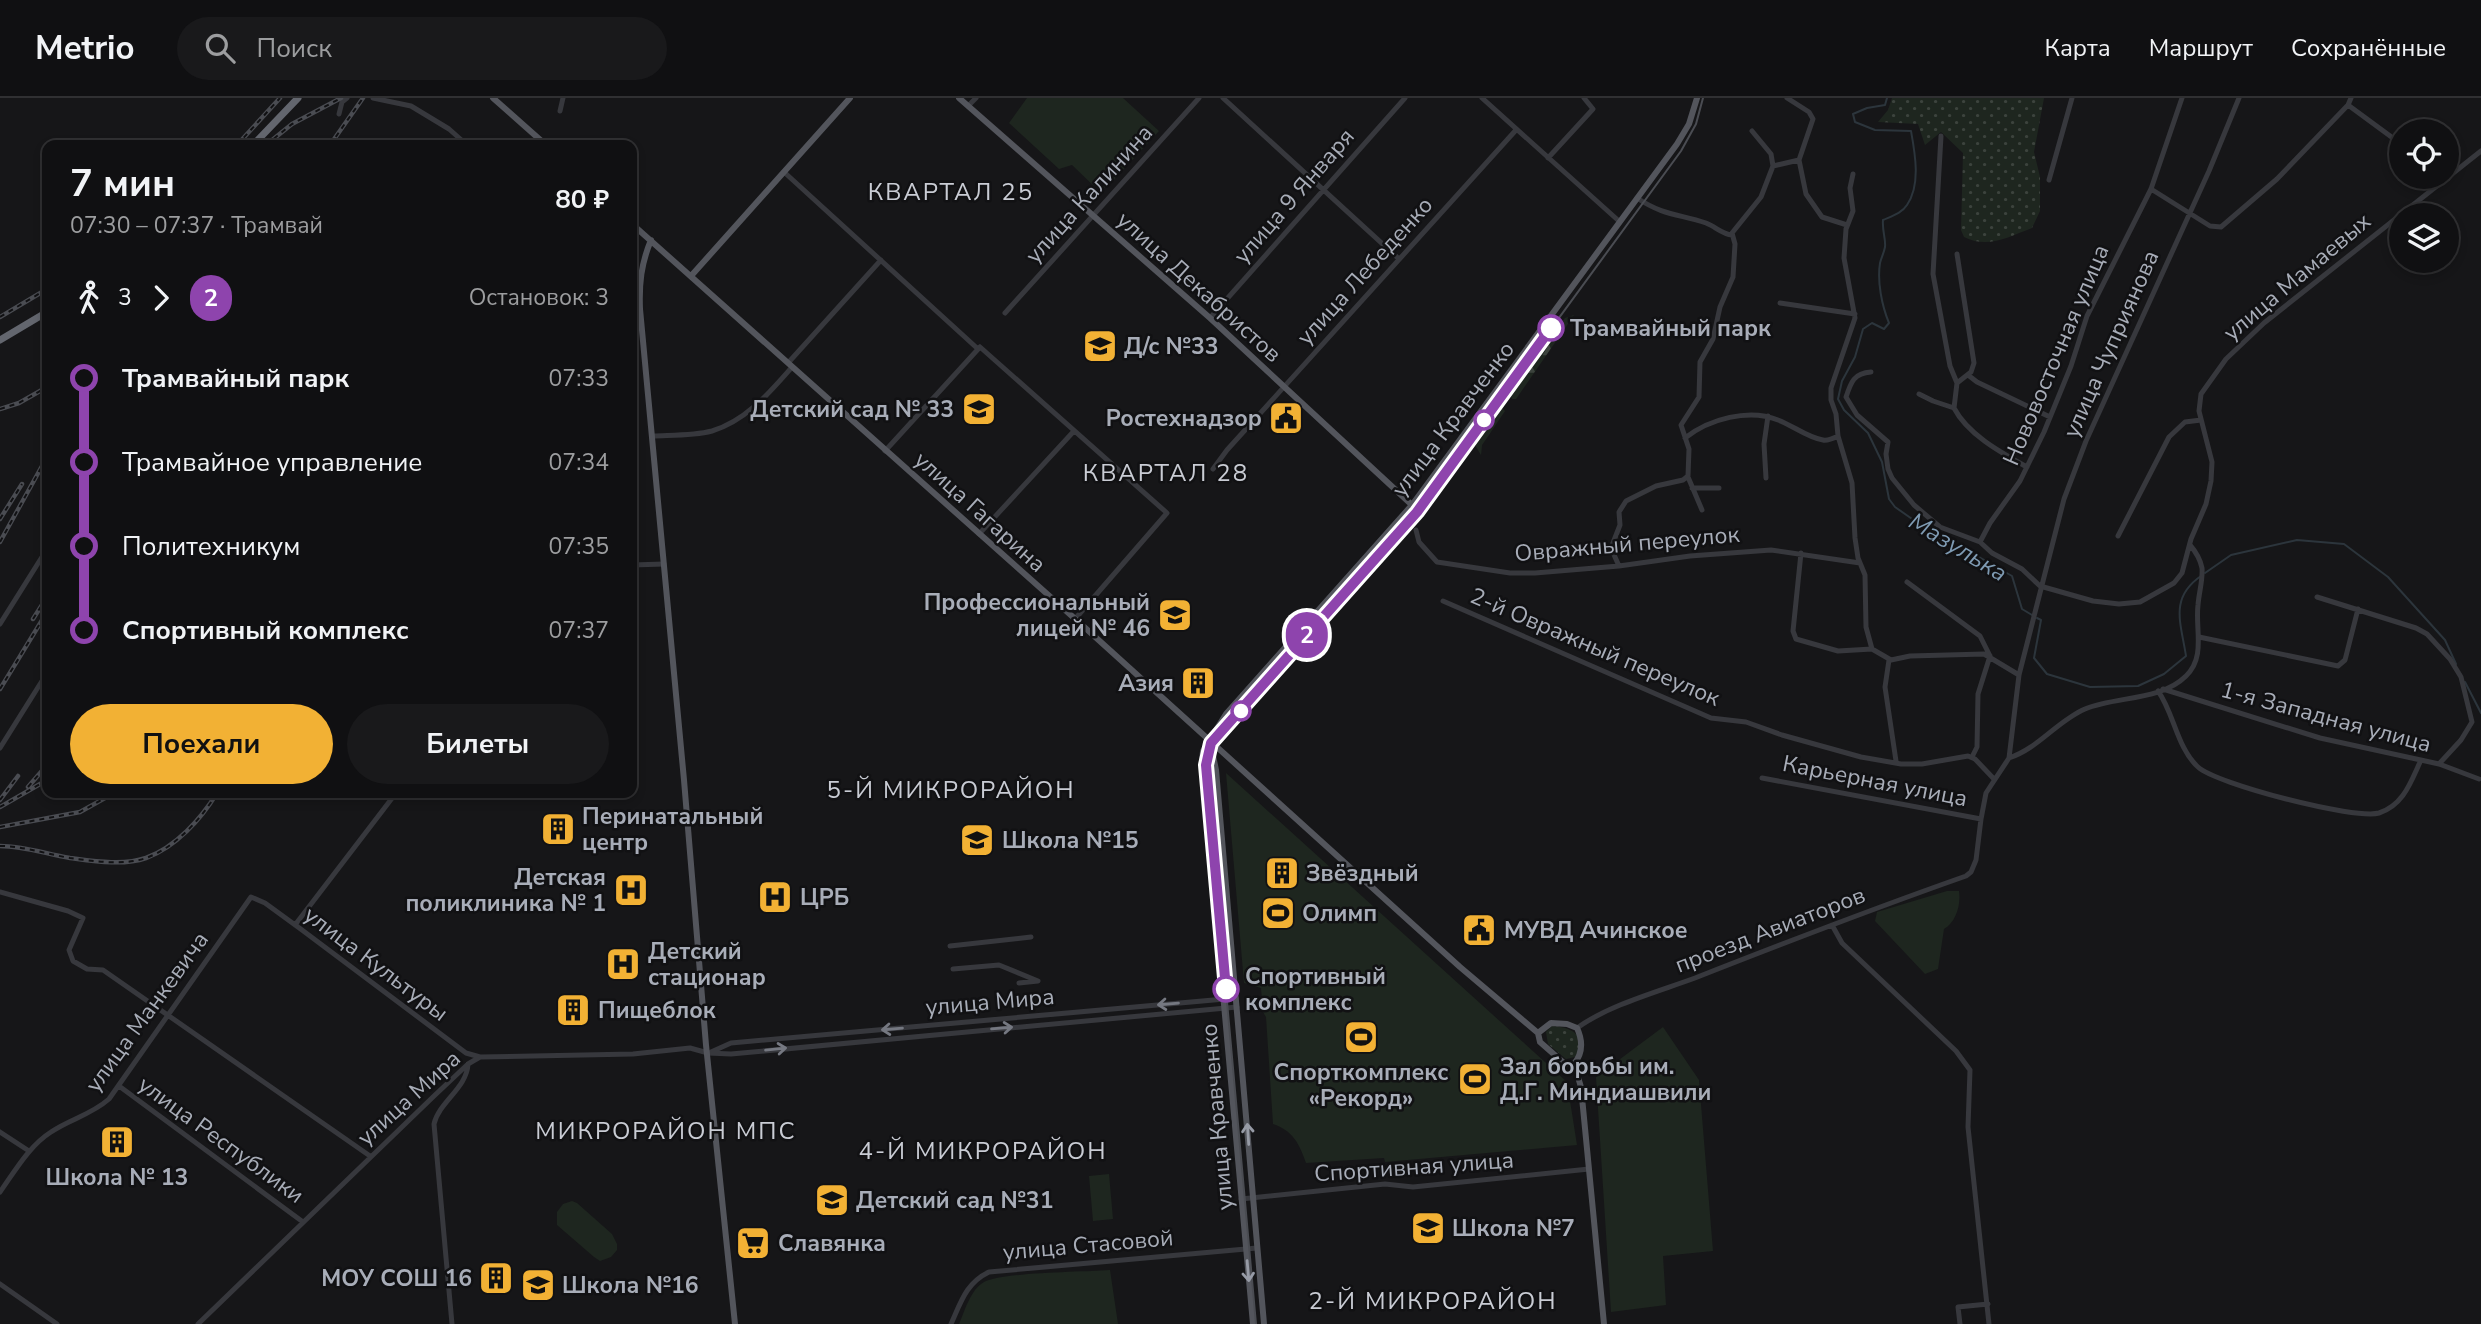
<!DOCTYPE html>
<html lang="ru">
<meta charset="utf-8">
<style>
:root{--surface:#101012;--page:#19191b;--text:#f1f3f6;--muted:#9c9d9f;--line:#303032;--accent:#f2b134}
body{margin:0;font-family:"Nunito Sans",sans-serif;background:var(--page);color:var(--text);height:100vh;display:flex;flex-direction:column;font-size:26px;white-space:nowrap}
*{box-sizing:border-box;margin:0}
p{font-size:23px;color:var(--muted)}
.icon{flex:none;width:38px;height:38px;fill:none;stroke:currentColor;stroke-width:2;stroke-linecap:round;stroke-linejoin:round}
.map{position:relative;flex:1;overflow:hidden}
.drawer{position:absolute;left:42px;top:42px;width:595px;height:658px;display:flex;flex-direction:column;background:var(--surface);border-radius:14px;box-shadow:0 4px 10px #0003,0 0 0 2px var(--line)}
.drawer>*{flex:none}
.badge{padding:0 14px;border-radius:23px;font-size:24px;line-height:46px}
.buttons{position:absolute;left:2389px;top:21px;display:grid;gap:14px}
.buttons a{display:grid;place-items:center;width:70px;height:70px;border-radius:50%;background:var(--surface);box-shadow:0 4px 10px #0003,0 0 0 2px var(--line);font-size:35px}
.map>.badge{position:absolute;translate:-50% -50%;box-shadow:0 0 0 4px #fff}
.legs{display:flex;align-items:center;gap:10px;height:77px;padding:0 28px;font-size:23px}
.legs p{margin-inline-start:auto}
.headline{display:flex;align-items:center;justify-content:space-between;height:119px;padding:0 28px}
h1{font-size:38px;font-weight:700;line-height:52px}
.primary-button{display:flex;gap:14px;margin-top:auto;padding:14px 28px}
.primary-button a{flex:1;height:80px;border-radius:42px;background:var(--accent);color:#111;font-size:28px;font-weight:700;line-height:80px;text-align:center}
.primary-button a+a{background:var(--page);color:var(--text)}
ul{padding:0 28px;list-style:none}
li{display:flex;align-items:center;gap:24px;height:84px;font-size:26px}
li i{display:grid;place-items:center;width:10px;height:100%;margin:0 9px;background:currentColor}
li i::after{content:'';width:18px;height:18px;margin:-9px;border:5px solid;border-radius:50%;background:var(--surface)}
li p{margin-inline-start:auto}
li:first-child i{background:linear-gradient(#0000 50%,currentColor 0)}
li:last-child i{background:linear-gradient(currentColor 50%,#0000 0)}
header{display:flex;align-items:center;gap:42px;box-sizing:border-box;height:98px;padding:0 35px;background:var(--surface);border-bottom:2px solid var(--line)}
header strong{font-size:33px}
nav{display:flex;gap:38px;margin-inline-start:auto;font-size:24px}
.search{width:490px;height:63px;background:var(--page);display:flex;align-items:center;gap:18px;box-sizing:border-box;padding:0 24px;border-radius:38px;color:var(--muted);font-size:26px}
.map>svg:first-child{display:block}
.grass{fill:url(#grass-dots)}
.forest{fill:url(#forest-firs)}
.park{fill:#1e261f}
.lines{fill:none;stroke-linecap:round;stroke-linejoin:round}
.stream{stroke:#2c353c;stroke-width:2}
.minor{stroke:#37383d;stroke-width:5}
.major{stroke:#53555c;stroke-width:6}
.highway{stroke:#63666e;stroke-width:7}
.tram{stroke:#4a4c52;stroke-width:2}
.rail-casing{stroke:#4a4c52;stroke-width:4.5}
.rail{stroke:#111113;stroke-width:2;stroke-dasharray:5;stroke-linecap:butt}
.oneway{stroke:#757881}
.oneway2{stroke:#979ba6}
.line-1-casing{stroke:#fff;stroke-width:16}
.line-1{stroke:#8e44ad;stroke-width:10}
.stop-1-dot{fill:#fff;stroke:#8e44ad;stroke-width:3.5}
.labels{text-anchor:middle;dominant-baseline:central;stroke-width:5;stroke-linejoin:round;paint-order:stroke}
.street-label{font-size:23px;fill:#a8adb8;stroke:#111113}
.stop-label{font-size:23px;font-weight:bold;fill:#a8adb8;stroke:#111113;text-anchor:start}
.poi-label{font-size:23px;font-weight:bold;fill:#a8adb8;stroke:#111113;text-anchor:start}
.neighbourhood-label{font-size:24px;letter-spacing:2px;fill:#c9ccd4;stroke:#111113}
.water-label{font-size:24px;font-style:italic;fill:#7f9bb3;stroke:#111113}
</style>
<header>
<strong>Metrio</strong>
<div class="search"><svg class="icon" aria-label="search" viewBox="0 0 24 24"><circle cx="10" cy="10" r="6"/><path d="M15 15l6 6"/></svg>Поиск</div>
<nav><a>Карта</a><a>Маршрут</a><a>Сохранённые</a></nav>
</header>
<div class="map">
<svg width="2481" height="1226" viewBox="0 0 2481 1226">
<defs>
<pattern id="grass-dots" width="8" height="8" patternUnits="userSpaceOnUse" patternTransform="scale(1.75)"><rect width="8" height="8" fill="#1e261f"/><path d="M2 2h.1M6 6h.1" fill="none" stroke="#3c433d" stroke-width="1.8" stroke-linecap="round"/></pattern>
<pattern id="forest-firs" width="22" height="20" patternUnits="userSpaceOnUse" patternTransform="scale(1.75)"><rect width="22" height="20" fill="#1e261f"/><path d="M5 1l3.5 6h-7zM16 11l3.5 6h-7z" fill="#3c433d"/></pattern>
</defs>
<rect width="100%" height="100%" fill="#161618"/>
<!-- grass -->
<path class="grass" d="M1892,0H2044L2034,54L2040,79V113L2032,130C2008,139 1988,151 1964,139L1961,132L1963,55L1941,34L1925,47L1918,26L1878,24L1888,12Z
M1552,928C1572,929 1588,938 1575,959L1566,961L1548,946L1546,934Z"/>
<!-- forest -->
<path class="forest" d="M1574,217L1516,301H1512L1510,296L1565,220Z
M1502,310L1505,313L1482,347L1481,357L1475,347L1476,343Z"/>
<!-- park -->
<path class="park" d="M1027,0H1123L1159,33L1110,86L1099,93L1072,67L1059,71L1009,25Z
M1226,675L1567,984L1577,1047L1385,1064L1384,1060L1306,1065C1299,1045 1293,1033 1273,1026L1266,919L1263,914L1261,890L1244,885Z
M1947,793H1959C1961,807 1956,824 1944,831L1938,871L1925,876L1875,823L1877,814Z
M1663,929L1699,982L1713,1153L1663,1158L1666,1207L1611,1214L1596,979Z
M1109,1076L1113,1121L1093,1123L1089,1078Z
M572,1103L577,1105L612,1136L617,1146V1152L611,1159L600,1163L594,1159L557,1127V1114L563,1106Z
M1110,1172L1118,1226H959C965,1213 970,1192 984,1184C1004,1174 1084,1174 1110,1172Z"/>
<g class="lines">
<!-- stream -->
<path class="stream" d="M1887,0L1885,7L1867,10L1853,16L1855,24L1875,32L1911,33C1915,55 1921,87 1907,107C1902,115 1892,118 1883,122C1882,133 1886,141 1885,149C1884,155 1881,160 1880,165C1877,184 1882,208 1889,225L1884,231L1872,225L1863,231L1855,259L1842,283L1838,301L1844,312L1868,335L1882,364L1889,401L1895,409L1915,423L1927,435L1979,459L2012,478L2022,511L2032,517
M2205,475L2231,457L2297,442L2344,446L2388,479L2445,542L2456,566
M2037,520L2041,522L2034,560L2047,576L2090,589L2138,588L2164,576L2186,558C2181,525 2169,500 2201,478
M2465,584L2481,615"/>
<!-- minor -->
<path class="minor" d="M373,0L411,8L449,31L467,47
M1223,0L1399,161
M1482,0L1620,124
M1787,0L1809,14L1813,21L1799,62L1806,96L1822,119L1847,127
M2348,7L2401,46
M968,8L976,0
M560,13L563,0
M339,16L342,4L347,0
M1752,33L1771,56L1773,68
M1941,38L1933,176L1950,268L1957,285L1954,310C1968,337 2002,355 2027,369
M1548,60L1593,11L1584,0
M784,74L978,251
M1853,76L1850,90L1853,113L1846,131L1844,160L1855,220L1831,290V302L1836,316L1838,338L1852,385L1855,440L1858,460L1865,477L1866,529L1872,551
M2049,82L2072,0
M2151,91L2210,128L2221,129L2277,81L2348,7L2351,0
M1637,100C1664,118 1679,116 1706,125C1716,129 1722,136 1732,137
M1957,156L1974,265L1971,274L1957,285
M1780,205L1855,216
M1005,215L1199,0
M1210,220L1405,0
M980,249L1167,415L1075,521
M788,265L881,162
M1871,274C1854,275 1851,284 1846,299L1857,317L1888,344L1886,356L1888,371L1892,380L1914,407L1940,429L1980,444L1992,455L2022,471L2040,488L2093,503L2119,506L2140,504L2174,485L2182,475L2191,441L2206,406L2211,383L2212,364L2199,313L2201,296L2226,261L2264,225L2481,53
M1968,277L1977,284L2050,319
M1919,296L1933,303L1954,310
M652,338C672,337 693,338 712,333C746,323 770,294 792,269
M1685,340C1709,321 1749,310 1778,322C1792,327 1808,340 1823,342C1828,343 1834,340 1838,338
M885,353L980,249
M1213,371L1227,352L1516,32
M1688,379L1702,412
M1766,380L1764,346L1768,318
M1692,390H1719
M1416,432L1419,444L1437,464L1510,475H1535L1619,468L1690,458L1771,452L1860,465
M979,436L1074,333
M2118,438L2169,339L2185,324L2201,322
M1980,444L1990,425L2020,383L2044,334L2071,268L2087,218L2151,91L2182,0
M1801,455L1793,533L1796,541L1838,553L1872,551
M632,467L664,466
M1619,468L1611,450L1620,427L1619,414L1626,403L1656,388L1683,382L1688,378L1689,351L1681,327L1699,299L1700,264L1713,241L1720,209L1733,179L1735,146L1732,135L1761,99L1773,68L1799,62
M1907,484L1980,538L1990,558
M2317,499L2416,530L2427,536L2450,561L2461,579L2472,624L2461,642L2439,666
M1443,503L1711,620L1746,624L1782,637L1861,659L1901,666H1922L1968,658L1975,661L1994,681
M0,526L47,451
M2199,539L2338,568L2345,562L2358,511
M1872,551L1891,562L1910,558L1984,556L2019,577
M1889,562L1885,589L1896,663
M2163,591L2320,640L2439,666L2479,681
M2158,593C2174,615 2177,650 2198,669C2216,686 2355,722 2379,715C2404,707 2411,683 2421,662
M0,650L47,575
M1972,659L1977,649L1978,596L1990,558
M2009,660C2039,650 2057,623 2085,611C2116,598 2161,603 2186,578C2206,559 2195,531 2198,507C2199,494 2203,482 2202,470C2200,460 2196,454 2190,447
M1762,680L1981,721
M0,794L68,813L83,820L69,852L73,863L87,871L103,872L370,1058
M295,827L396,695
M1832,827L1842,845L1956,953L1970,972L1968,1029L1989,1226
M950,848L1031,839
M953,871L999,867L1038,883L1019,885
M1577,930C1609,907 1657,894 1695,880C1784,845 1875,810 1966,778L1971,774L1976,762L1981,721L1986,695L2009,660L2019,577L2064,401L2086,343L2209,73L2239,0
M711,954L731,945L1236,900
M119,988L303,1124
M0,1034L29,1053
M0,1094C15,1073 29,1048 51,1034C70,1021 91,1017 109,1001L251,799L265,805L302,832L466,955L480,959
M1241,1101L1385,1086L1413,1089L1589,1071
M0,1186L57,1226
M198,1226L434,998L468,966L480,959L633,956L690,950L708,955L731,956L1237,909
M452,1226L434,1026C439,1004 467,990 468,966
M951,1226C961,1204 966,1185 989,1174L1257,1150
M1960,1226L1958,1209L1988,1206"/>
<!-- major -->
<path class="major" d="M493,0L546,47
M959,0L1210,220L1412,407
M632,126L1082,527L1460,869L1538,935
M651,142C641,166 639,186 640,211L684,682L706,947L735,1226
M691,178L850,0
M1210,643L1216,672L1264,1226
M1551,925L1567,926L1577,930C1583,943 1583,955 1574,966H1565L1540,944L1538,935Z
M1574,966L1581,989L1604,1226
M1253,1226L1202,664L1203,653L1226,616L1412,407L1677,46L1689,26L1697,0"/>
<!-- highway -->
<path class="highway" d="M253,47L298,0
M0,242L47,214"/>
<!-- tram -->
<path class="tram" d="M1256,1226L1207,681C1206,664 1206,652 1217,638L1417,414L1681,53L1696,26L1703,0"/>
<!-- rail casing -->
<g class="rail-casing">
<path id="rail" d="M237,47L280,0
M266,47L292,26L341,0
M330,47L363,0
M0,219L47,191
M0,311L19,305L47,289
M0,421L22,386
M0,444L47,359
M33,521L47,499
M0,591L47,514
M28,689L47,667
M0,702L18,678
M0,709L47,682
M0,729L80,714L114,695
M0,748C24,748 46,756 70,760C93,763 123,768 146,760C176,749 201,721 217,695"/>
</g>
<!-- rail -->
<use href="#rail" class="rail"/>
</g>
<!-- one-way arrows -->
<defs><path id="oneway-shaft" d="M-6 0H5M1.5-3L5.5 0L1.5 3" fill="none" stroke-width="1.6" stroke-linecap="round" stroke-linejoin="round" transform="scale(1.75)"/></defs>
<g class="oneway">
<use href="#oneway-shaft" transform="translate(1168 906) rotate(175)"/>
<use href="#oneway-shaft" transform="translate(1002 930) rotate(-5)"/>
<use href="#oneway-shaft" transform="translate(892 931) rotate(175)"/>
<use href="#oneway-shaft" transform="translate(776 951) rotate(-6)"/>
</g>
<g class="oneway2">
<use href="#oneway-shaft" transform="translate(1248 1036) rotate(-94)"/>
<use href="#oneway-shaft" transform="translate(1248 1173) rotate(85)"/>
</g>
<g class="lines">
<!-- line-1 casing -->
<g class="line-1-casing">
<path id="line-1" d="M1226,891L1206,667L1211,645L1417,414L1551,230"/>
</g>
<!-- line-1 -->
<use href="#line-1" class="line-1"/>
</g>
<!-- icons -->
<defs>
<g id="school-square" transform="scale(1.75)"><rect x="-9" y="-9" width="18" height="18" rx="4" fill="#f2b134" stroke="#111113"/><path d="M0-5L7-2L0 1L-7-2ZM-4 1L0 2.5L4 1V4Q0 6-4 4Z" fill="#111"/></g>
<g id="civic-square" transform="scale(1.75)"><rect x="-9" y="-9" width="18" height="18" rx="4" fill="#f2b134" stroke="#111113"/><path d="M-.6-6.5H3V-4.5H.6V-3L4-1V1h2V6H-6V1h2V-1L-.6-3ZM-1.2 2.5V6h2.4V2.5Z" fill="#111"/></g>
<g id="university-square" transform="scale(1.75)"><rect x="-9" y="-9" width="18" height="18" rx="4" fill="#f2b134" stroke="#111113"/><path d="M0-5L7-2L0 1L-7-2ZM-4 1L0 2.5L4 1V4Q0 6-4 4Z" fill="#111"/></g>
<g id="building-square" transform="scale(1.75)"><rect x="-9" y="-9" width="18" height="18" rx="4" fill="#f2b134" stroke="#111113"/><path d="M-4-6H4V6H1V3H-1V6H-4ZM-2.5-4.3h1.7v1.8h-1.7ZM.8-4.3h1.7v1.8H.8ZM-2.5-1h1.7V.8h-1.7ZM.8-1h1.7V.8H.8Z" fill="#111"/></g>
<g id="hospital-square" transform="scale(1.75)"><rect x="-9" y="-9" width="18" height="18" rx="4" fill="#f2b134" stroke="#111113"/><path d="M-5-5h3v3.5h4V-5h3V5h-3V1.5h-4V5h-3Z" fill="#111"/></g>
<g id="stadium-square" transform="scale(1.75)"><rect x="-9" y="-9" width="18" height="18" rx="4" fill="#f2b134" stroke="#111113"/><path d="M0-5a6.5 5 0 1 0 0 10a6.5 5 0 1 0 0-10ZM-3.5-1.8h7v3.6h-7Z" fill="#111"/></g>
<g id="supermarket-square" transform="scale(1.75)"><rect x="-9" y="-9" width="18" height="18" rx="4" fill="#f2b134" stroke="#111113"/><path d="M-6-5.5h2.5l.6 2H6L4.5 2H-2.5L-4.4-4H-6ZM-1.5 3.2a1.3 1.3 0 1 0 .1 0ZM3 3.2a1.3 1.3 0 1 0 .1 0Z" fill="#111"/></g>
</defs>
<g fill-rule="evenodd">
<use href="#school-square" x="1100" y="248"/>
<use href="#school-square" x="979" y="311"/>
<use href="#civic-square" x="1286" y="320"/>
<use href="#university-square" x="1175" y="517"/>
<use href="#building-square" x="1198" y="585"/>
<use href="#building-square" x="558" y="731"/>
<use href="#school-square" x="977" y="742"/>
<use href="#building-square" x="1282" y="775"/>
<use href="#hospital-square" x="631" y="792"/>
<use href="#hospital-square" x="775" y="799"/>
<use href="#stadium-square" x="1278" y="815"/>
<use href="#civic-square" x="1479" y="832"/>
<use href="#hospital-square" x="623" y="866"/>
<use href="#building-square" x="573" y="912"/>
<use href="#stadium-square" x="1361" y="939"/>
<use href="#stadium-square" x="1475" y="981"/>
<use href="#building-square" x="117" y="1044"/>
<use href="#school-square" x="832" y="1102"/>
<use href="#school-square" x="1428" y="1130"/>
<use href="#supermarket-square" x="753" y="1145"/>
<use href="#building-square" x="496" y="1180"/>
<use href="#school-square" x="538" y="1187"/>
</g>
<!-- markers -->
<g class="stop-1-dot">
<circle cx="1551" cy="230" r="12"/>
<circle cx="1484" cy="322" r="9"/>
<circle cx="1241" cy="613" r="9"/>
<circle cx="1226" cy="891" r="12"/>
</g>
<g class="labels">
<!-- street labels -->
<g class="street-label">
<text transform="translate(1089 96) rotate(-48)">улица Калинина</text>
<text transform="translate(1294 98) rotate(-49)">улица 9 Января</text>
<text transform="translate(1365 173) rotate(-48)">улица Лебеденко</text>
<text transform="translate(2297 179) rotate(-40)">улица Мамаевых</text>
<text transform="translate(1199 189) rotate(42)">улица Декабристов</text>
<text transform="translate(2111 246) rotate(-66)">улица Чуприянова</text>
<text transform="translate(2056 257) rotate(-67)">Нововосточная улица</text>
<text transform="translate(1453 321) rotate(-53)">улица Кравченко</text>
<text transform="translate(980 414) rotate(42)">улица Гагарина</text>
<text transform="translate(1627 446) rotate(-5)">Овражный переулок</text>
<text transform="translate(1595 549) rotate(23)">2-й Овражный переулок</text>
<text transform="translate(2326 619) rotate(15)">1-я Западная улица</text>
<text transform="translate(1875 683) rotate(11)">Карьерная улица</text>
<text transform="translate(1770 832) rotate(-21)">проезд Авиаторов</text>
<text transform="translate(376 866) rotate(37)">улица Культуры</text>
<text transform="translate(990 904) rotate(-5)">улица Мира</text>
<text transform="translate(147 914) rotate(-54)">улица Манкевича</text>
<text transform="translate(409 1000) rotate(-42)">улица Мира</text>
<text transform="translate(1217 1019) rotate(-95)">улица Кравченко</text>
<text transform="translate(221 1042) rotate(36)">улица Республики</text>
<text transform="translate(1414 1069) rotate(-4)">Спортивная улица</text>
<text transform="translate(1088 1147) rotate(-5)">улица Стасовой</text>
</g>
<!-- stop labels -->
<g class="stop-label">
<text x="1570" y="230">Трамвайный парк</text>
<text x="1245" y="878">Спортивный<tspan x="1245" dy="26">комплекс</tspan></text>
</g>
<!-- poi labels -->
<g class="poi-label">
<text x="1124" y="248">Д/с №33</text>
<text x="954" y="311" text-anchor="end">Детский сад № 33</text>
<text x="1262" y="320" text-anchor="end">Ростехнадзор</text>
<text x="1150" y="504" text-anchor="end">Профессиональный<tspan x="1150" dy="26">лицей № 46</tspan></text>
<text x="1174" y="585" text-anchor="end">Азия</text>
<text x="582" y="718">Перинатальный<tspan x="582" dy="26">центр</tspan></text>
<text x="1002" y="742">Школа №15</text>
<text x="1306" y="775">Звёздный</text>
<text x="606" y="779" text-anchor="end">Детская<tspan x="606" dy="26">поликлиника № 1</tspan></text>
<text x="800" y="799">ЦРБ</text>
<text x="1302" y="815">Олимп</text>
<text x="1504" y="832">МУВД Ачинское</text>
<text x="648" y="853">Детский<tspan x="648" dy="26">стационар</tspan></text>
<text x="598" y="912">Пищеблок</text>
<text x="1500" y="968">Зал борьбы им.<tspan x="1500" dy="26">Д.Г. Миндиашвили</tspan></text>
<text x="1361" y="974" text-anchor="middle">Спорткомплекс<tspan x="1361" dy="26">«Рекорд»</tspan></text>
<text x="117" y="1079" text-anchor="middle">Школа № 13</text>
<text x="856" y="1102">Детский сад №31</text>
<text x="1452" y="1130">Школа №7</text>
<text x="778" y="1145">Славянка</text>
<text x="472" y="1180" text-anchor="end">МОУ СОШ 16</text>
<text x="562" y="1187">Школа №16</text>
</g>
<!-- neighbourhood labels -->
<g class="neighbourhood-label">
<text x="951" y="94">КВАРТАЛ 25</text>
<text x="1166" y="375">КВАРТАЛ 28</text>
<text x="951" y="692">5-Й МИКРОРАЙОН</text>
<text x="666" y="1033">МИКРОРАЙОН МПС</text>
<text x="983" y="1053">4-Й МИКРОРАЙОН</text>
<text x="1433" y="1203">2-Й МИКРОРАЙОН</text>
</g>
<!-- water labels -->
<g class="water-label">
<text transform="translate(1958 449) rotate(31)">Мазулька</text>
</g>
</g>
</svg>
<div class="buttons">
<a><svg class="icon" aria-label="locate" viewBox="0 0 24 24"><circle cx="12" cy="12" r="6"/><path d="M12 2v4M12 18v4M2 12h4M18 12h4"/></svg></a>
<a><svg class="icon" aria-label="layers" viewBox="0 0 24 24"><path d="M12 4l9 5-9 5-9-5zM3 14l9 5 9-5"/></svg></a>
</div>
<b class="badge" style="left:1307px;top:537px;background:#8e44ad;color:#fff">2</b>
<section class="drawer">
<div class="headline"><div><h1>7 мин</h1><p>07:30 – 07:37 · Трамвай</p></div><b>80 ₽</b></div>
<div class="legs"><svg class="icon" aria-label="walk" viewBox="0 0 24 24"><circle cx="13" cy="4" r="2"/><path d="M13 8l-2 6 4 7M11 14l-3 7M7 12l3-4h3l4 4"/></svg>3<svg class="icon" aria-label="forward" viewBox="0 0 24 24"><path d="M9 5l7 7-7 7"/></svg><b class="badge" style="background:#8e44ad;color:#fff">2</b><p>Остановок: 3</p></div>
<ul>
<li><i style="color:#8e44ad"></i><b>Трамвайный парк</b><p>07:33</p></li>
<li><i style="color:#8e44ad"></i><span>Трамвайное управление</span><p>07:34</p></li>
<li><i style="color:#8e44ad"></i><span>Политехникум</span><p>07:35</p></li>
<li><i style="color:#8e44ad"></i><b>Спортивный комплекс</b><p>07:37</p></li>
</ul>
<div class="primary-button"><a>Поехали</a><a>Билеты</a></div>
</section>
</div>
